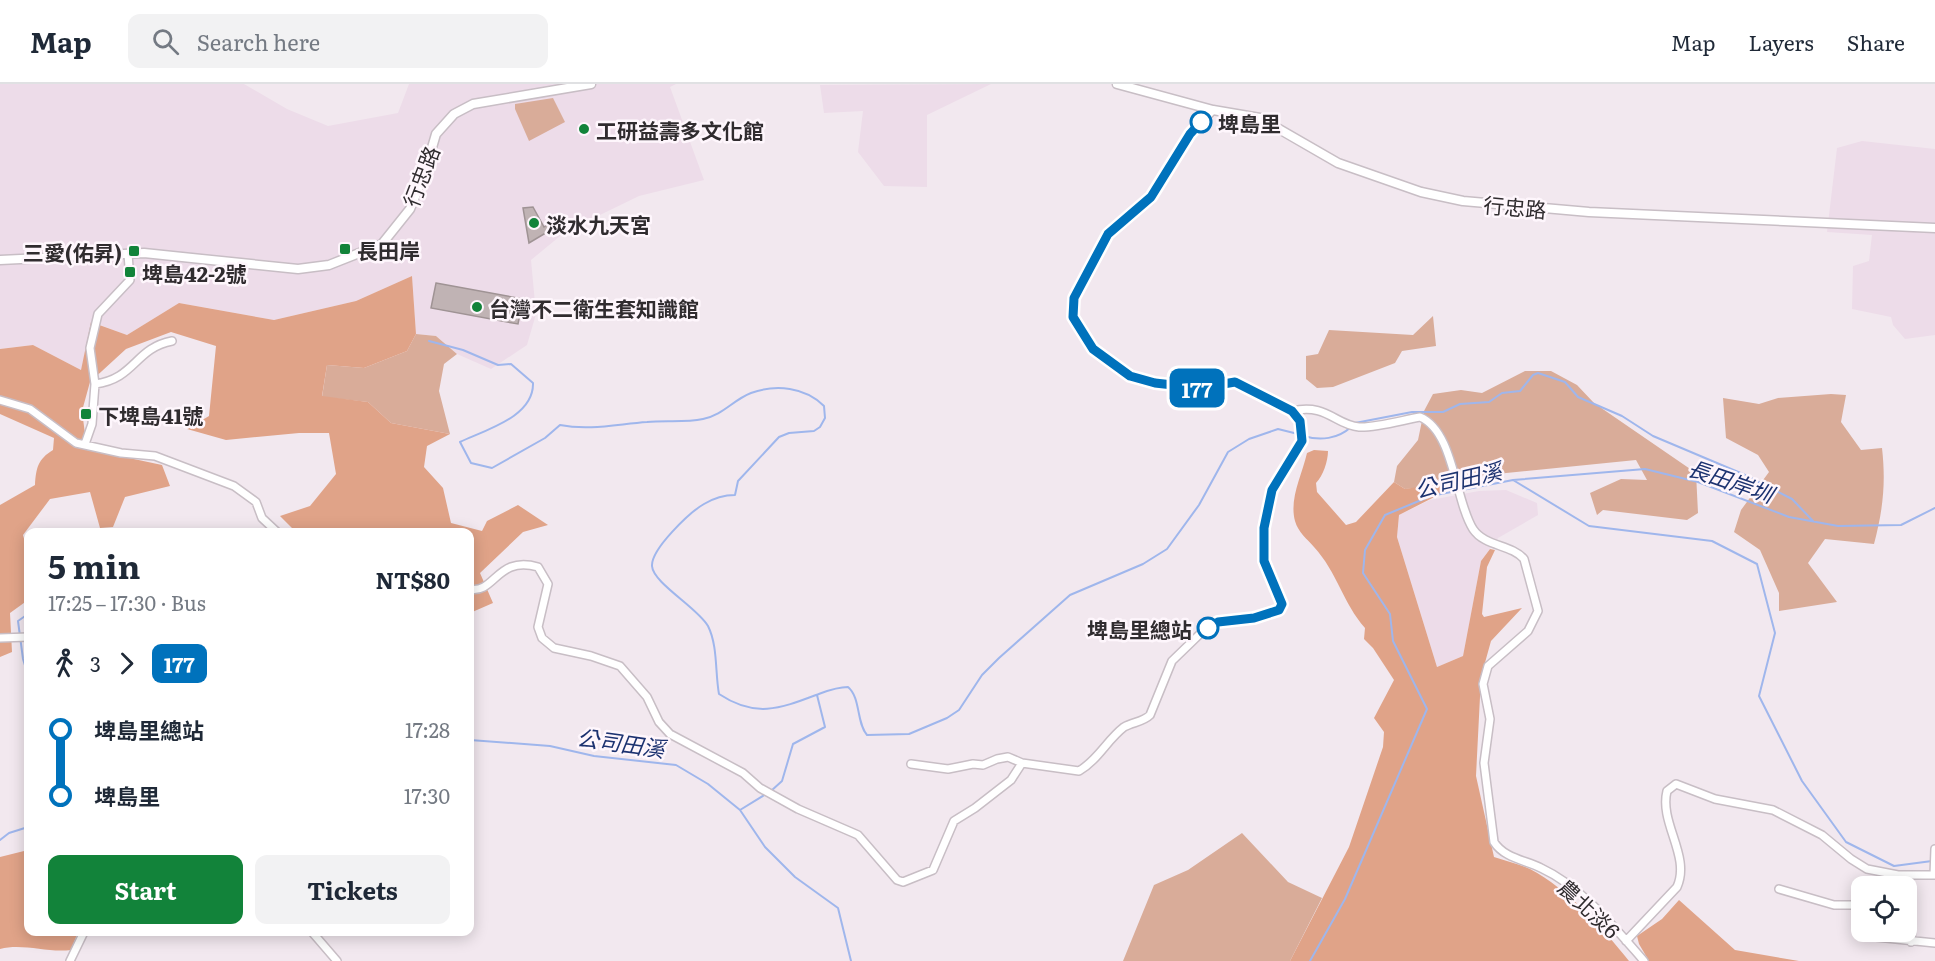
<!DOCTYPE html>
<meta charset="utf-8">
<style>
:root{--surface:#fff;--page:#f2f2f3;--text:#1f2937;--muted:#747a83;--line:#e0e1e3;--accent:#12833a}
body{margin:0;font-family:Literata,"Noto Sans TC",serif;background:var(--page);color:var(--text);height:100vh;display:flex;flex-direction:column;font-size:22px;white-space:nowrap}
*{box-sizing:border-box;margin:0}
p{font-size:20px;color:var(--muted)}
.icon{flex:none;width:33px;height:33px;fill:none;stroke:currentColor;stroke-width:2;stroke-linecap:round;stroke-linejoin:round}
.map{position:relative;flex:1;overflow:hidden}
.sheet{position:absolute;left:24px;top:444px;width:450px;height:408px;display:flex;flex-direction:column;background:var(--surface);border-radius:12px;box-shadow:0 3px 15px #0003}
.sheet>*{flex:none}
.badge{padding:0 12px;border-radius:9px;font-size:21px;line-height:39px}
.controls{position:absolute;left:1851px;top:792px;display:grid;gap:12px}
.controls a{display:grid;place-items:center;width:66px;height:66px;border-radius:12px;background:var(--surface);box-shadow:0 3px 15px #0003;font-size:30px}
.map>.badge{position:absolute;translate:-50% -50%;box-shadow:0 0 0 3px #fff}
.legs{display:flex;align-items:center;gap:9px;height:66px;padding:0 24px;font-size:20px}
.legs p{margin-inline-start:auto}
.headline{display:flex;align-items:center;justify-content:space-between;height:102px;padding:0 24px}
h1{font-size:33px;font-weight:700;line-height:45px}
.cta{display:flex;gap:12px;margin-top:auto;padding:12px 24px}
.cta a{flex:1;height:69px;border-radius:12px;background:var(--accent);color:#fff;font-size:24px;font-weight:700;line-height:69px;text-align:center}
.cta a+a{background:var(--page);color:var(--text)}
ul{padding:0 24px;list-style:none}
li{display:flex;align-items:center;gap:21px;height:66px;font-size:22px}
li i{display:grid;place-items:center;width:9px;height:100%;margin:0 8px;background:currentColor}
li i::after{content:'';width:15px;height:15px;margin:-8px;border:4px solid;border-radius:50%;background:var(--surface)}
li p{margin-inline-start:auto}
li:first-child i{background:linear-gradient(#0000 50%,currentColor 0)}
li:last-child i{background:linear-gradient(currentColor 50%,#0000 0)}
header{display:flex;align-items:center;gap:36px;box-sizing:border-box;height:84px;padding:0 30px;background:var(--surface);border-bottom:2px solid var(--line)}
header strong{font-size:28px}
nav{display:flex;gap:33px;margin-inline-start:auto;font-size:21px}
.search{width:420px;height:54px;background:var(--page);display:flex;align-items:center;gap:15px;box-sizing:border-box;padding:0 21px;border-radius:12px;color:var(--muted);font-size:22px}
.map>svg:first-child{display:block}
.built{fill:#eddce9}
.green{fill:#d9ac99}
.forest{fill:#e0a388}
.lines{fill:none;stroke-linecap:round;stroke-linejoin:round}
.stream{stroke:#9fb6ec;stroke-width:2}
.building{fill:#c0b3b4;stroke:#9f9394;stroke-width:1.5}
.minor-casing{stroke:#c8bec5;stroke-width:10}
.tertiary-casing{stroke:#c8bec5;stroke-width:11}
.minor{stroke:#fff;stroke-width:7}
.tertiary{stroke:#fff;stroke-width:8}
.line-1-casing{stroke:#fff;stroke-width:14}
.line-1{stroke:#0072bc;stroke-width:9}
.stop-1-dot{fill:#fff;stroke:#0072bc;stroke-width:3}
.poi-dot{fill:#12833a;stroke:#fef6fc;stroke-width:2}
.labels{text-anchor:middle;dominant-baseline:central;stroke-width:5;stroke-linejoin:round;paint-order:stroke}
.stop-label{font-size:21px;font-weight:bold;fill:#302c2f;stroke:#fef6fc;text-anchor:start}
.poi-label{font-size:21px;font-weight:bold;fill:#302c2f;stroke:#fef6fc;text-anchor:start}
.street-label{font-size:21px;fill:#302c2f;stroke:#fef6fc}
.water-label{font-size:22px;font-style:italic;fill:#1c3270;stroke:#fef6fc}
</style>
<header>
<strong>Map</strong>
<div class="search"><svg class="icon" aria-label="search" viewBox="0 0 24 24"><circle cx="10" cy="10" r="6"/><path d="M15 15l6 6"/></svg>Search here</div>
<nav><a>Map</a><a>Layers</a><a>Share</a></nav>
</header>
<div class="map">
<svg width="1935" height="877" viewBox="0 0 1935 877">
<rect width="100%" height="100%" fill="#f2e8ef"/>
<!-- built -->
<path class="built" d="M0,0H244L287,25L328,42L398,29L409,0H676L670,3L704,96L639,112L565,148L531,176L536,230L527,261L491,285L457,270L436,252L416,250L412,192L356,217L274,236L179,219L127,251L92,238L81,286L33,261L0,265Z
M991,0L927,31V103L884,102L858,68L863,27L824,29L820,1Z
M1862,57L1935,65V251L1905,255L1893,241L1891,233L1852,225L1853,182L1869,177L1872,151L1827,148L1837,64Z
M1506,406L1537,419L1538,431L1498,454L1481,477L1463,572L1437,583L1397,453L1399,431L1430,416L1479,407Z"/>
<!-- green -->
<path class="green" d="M553,14L565,38L529,57L515,25V20Z
M1433,232L1436,262L1402,267L1395,279L1333,303L1317,304L1306,295V272L1318,270L1329,246L1413,251Z
M416,250L436,252L457,270L444,280L439,307L450,350L391,339L368,318L322,313L327,281L364,284L407,267Z
M1525,287H1551L1577,301L1594,319L1696,389L1698,429L1687,436L1603,426L1597,431L1590,409L1621,395L1647,396L1636,376L1477,392L1417,404L1405,405L1394,398L1397,382L1418,356L1424,327L1433,310L1461,306L1482,309Z
M1831,310L1846,311L1841,338L1861,366L1882,364C1886,399 1883,426 1874,460L1825,455L1808,479L1837,518L1779,527V509L1760,466L1734,448L1741,426L1769,388L1758,371L1726,354L1723,314L1759,320L1778,314Z
M1242,749L1288,798L1322,814L1290,877H1123L1154,801L1188,786Z"/>
<!-- forest -->
<path class="forest" d="M412,192L416,250L407,267L364,284L327,281L322,312L368,318L391,339L450,350L427,362L424,383L443,404L451,439L482,447L487,437L518,421L548,441L523,448L480,489L493,519L470,529V448H308L293,445L280,432L310,422L336,390L329,349H299L226,356L187,345L209,332L216,262L171,248L126,265L90,298L82,327L87,365L162,381L170,402L125,413L113,443L100,444L90,408L50,415L23,451L28,469V516L10,529L12,568L0,573V421L35,401C36,384 38,375 53,366L54,354L0,330V265L33,261L81,286L91,238L127,251L179,219L274,236L356,217Z
M1314,366L1328,367C1328,377 1323,392 1316,399L1317,408L1346,441L1356,438L1394,398L1405,405L1449,398L1450,405L1399,431L1397,453L1437,583L1463,572L1481,477L1490,465L1495,466L1487,483L1482,530L1484,533L1522,524L1491,557L1481,593L1476,692L1494,773C1506,777 1519,780 1530,785C1569,806 1602,843 1629,877H1290L1349,763L1383,663L1384,648L1374,634L1394,596L1373,564L1364,555L1365,544C1343,519 1337,488 1314,463C1307,455 1298,448 1295,437C1289,415 1302,391 1307,369Z
M28,766V848H78L71,866C47,869 23,859 0,865V773Z
M1679,816L1735,866L1799,877H1649L1639,860L1637,852L1662,835Z"/>
<g class="lines">
<!-- stream -->
<path class="stream" d="M429,257L463,266L498,281L511,280L533,299C534,333 485,346 460,358L471,379L492,384L545,354L560,341C589,347 618,340 647,338C666,336 684,339 703,335C723,331 733,316 751,309C776,300 805,303 824,322L825,334L820,343L814,347L789,349L779,353L738,397L735,411C724,411 714,414 704,420C690,428 651,465 652,482C653,499 698,524 708,542C718,562 715,589 719,610C755,634 779,625 816,611C827,607 836,603 848,603C861,614 856,638 867,651L909,650L947,634L959,626L982,591L999,574L1070,511L1143,480L1167,465L1199,421L1228,368L1249,355L1278,345L1298,350
M1355,339L1412,328H1443L1460,320L1489,318L1502,309L1520,307L1533,291L1538,289L1565,298L1578,313L1622,332L1653,352L1743,390L1792,415L1813,437
M1304,352C1320,357 1338,355 1351,343
M1513,396L1645,385L1698,398L1789,433L1838,442L1901,441L1935,424
M1462,406L1513,396L1589,442L1712,457L1757,480L1775,549L1759,612L1802,697L1846,758L1894,782L1932,777
M28,530L18,537L23,575L28,591
M470,656L550,662L594,672L676,681L708,700L740,726L765,763L795,793L838,824L851,877
M771,707L782,697L793,660L825,643L817,611
M740,726L766,710
M0,756L9,749L28,743
M1310,877L1345,815L1427,625L1393,557L1390,530L1363,489L1365,466L1385,431L1431,412L1456,407"/>
</g>
<!-- building -->
<path class="building" d="M533,123L544,143L554,136L559,141L529,159L523,124Z
M436,199L523,215L518,240L431,224Z"/>
<g class="lines">
<!-- minor casing -->
<g class="minor-casing">
<path id="minor" d="M1213,26L1190,50L1151,113L1108,149L1074,214L1073,233L1093,265L1130,292L1155,299L1200,305L1235,298L1292,327C1327,319 1335,341 1359,343C1375,344 1403,336 1420,333C1454,347 1455,417 1473,445C1485,463 1511,460 1524,475L1538,527L1528,547L1488,582L1483,600L1490,635L1484,679L1494,758C1504,774 1525,776 1541,784C1582,803 1615,844 1644,877
M95,300C135,295 135,264 172,257
M0,316L30,325L76,359L121,369L155,372L234,402L256,418L262,434L277,448
M85,360L92,340L95,300L90,264L98,230L130,196L128,170
M470,505C495,510 497,471 538,483L548,500L538,543L542,554L554,564L591,572L620,582L647,613L659,638L670,650L743,689L760,704L798,725L858,751L897,796L903,798L933,786L954,737L975,724L1011,696L1022,679
M0,554L28,553
M911,680L948,685L973,680L983,681L997,675L1008,673L1022,679L1079,687C1098,676 1107,656 1124,643C1133,638 1143,638 1150,631L1172,577L1202,548L1218,538L1254,534L1279,526L1282,520C1276,504 1264,485 1263,468C1262,449 1265,422 1273,404C1287,376 1315,358 1292,327
M1779,805L1834,821H1862
M1906,830L1912,834L1911,858
M312,848L337,877
M1876,853L1935,859
M1626,857L1677,803C1691,772 1659,739 1667,707L1676,700L1715,715L1773,726L1822,751L1851,775L1867,785L1898,791H1934L1935,765
M70,877L84,848"/>
</g>
<!-- tertiary casing -->
<g class="tertiary-casing">
<path id="tertiary" d="M1117,0L1213,26L1260,34L1338,79L1421,108L1463,117L1589,128L1935,144
M0,176L144,169L298,185L329,181L382,160L410,125L424,91L436,50L454,30L473,20L591,0"/>
</g>
<!-- minor -->
<use href="#minor" class="minor"/>
<!-- tertiary -->
<use href="#tertiary" class="tertiary"/>
</g>
<g class="lines">
<!-- line-1 casing -->
<g class="line-1-casing">
<path id="line-1" d="M1201,38L1190,50L1151,113L1108,150L1074,214L1073,233L1093,265L1130,292L1155,299L1200,304L1235,298L1292,327L1300,337L1302,357L1272,406L1264,444V477L1282,520L1279,526L1254,534L1218,538L1208,544"/>
</g>
<!-- line-1 -->
<use href="#line-1" class="line-1"/>
</g>
<!-- markers -->
<g class="stop-1-dot">
<circle cx="1201" cy="38" r="10"/>
<circle cx="1208" cy="544" r="10"/>
</g>
<g class="poi-dot">
<circle cx="584" cy="45" r="6"/>
<circle cx="534" cy="139" r="6"/>
<rect x="339" y="159" width="12" height="12" rx="3"/>
<rect x="128" y="161" width="12" height="12" rx="3"/>
<rect x="124" y="182" width="12" height="12" rx="3"/>
<circle cx="477" cy="223" r="6"/>
<rect x="80" y="324" width="12" height="12" rx="3"/>
</g>
<g class="labels">
<!-- stop labels -->
<g class="stop-label">
<text x="1218" y="38">埤島里</text>
<text x="1192" y="544" text-anchor="end">埤島里總站</text>
</g>
<!-- poi labels -->
<g class="poi-label">
<text x="596" y="45">工研益壽多文化館</text>
<text x="546" y="139">淡水九天宮</text>
<text x="357" y="165">長田岸</text>
<text x="122" y="167" text-anchor="end">三愛(佑昇)</text>
<text x="142" y="188">埤島42-2號</text>
<text x="489" y="223">台灣不二衛生套知識館</text>
<text x="98" y="330">下埤島41號</text>
</g>
<!-- street labels -->
<g class="street-label">
<text transform="translate(420 92) rotate(-69)">行忠路</text>
<text transform="translate(1515 122) rotate(5)">行忠路</text>
<text transform="translate(1590 824) rotate(43)">農北淡6</text>
</g>
<!-- water labels -->
<g class="water-label">
<text transform="translate(1458 395) rotate(-13)">公司田溪</text>
<text transform="translate(1731 396) rotate(19)">長田岸圳</text>
<text transform="translate(621 658) rotate(8)">公司田溪</text>
</g>
</g>
</svg>
<div class="controls">
<a><svg class="icon" aria-label="locate" viewBox="0 0 24 24"><circle cx="12" cy="12" r="6"/><path d="M12 2v4M12 18v4M2 12h4M18 12h4"/></svg></a>
</div>
<b class="badge" style="left:1197px;top:304px;background:#0072bc;color:#fff">177</b>
<section class="sheet">
<div class="headline"><div><h1>5 min</h1><p>17:25 – 17:30 · Bus</p></div><b>NT$80</b></div>
<div class="legs"><svg class="icon" aria-label="walk" viewBox="0 0 24 24"><circle cx="13" cy="4" r="2"/><path d="M13 8l-2 6 4 7M11 14l-3 7M7 12l3-4h3l4 4"/></svg>3<svg class="icon" aria-label="forward" viewBox="0 0 24 24"><path d="M9 5l7 7-7 7"/></svg><b class="badge" style="background:#0072bc;color:#fff">177</b></div>
<ul>
<li><i style="color:#0072bc"></i><b>埤島里總站</b><p>17:28</p></li>
<li><i style="color:#0072bc"></i><b>埤島里</b><p>17:30</p></li>
</ul>
<div class="cta"><a>Start</a><a>Tickets</a></div>
</section>
</div>
